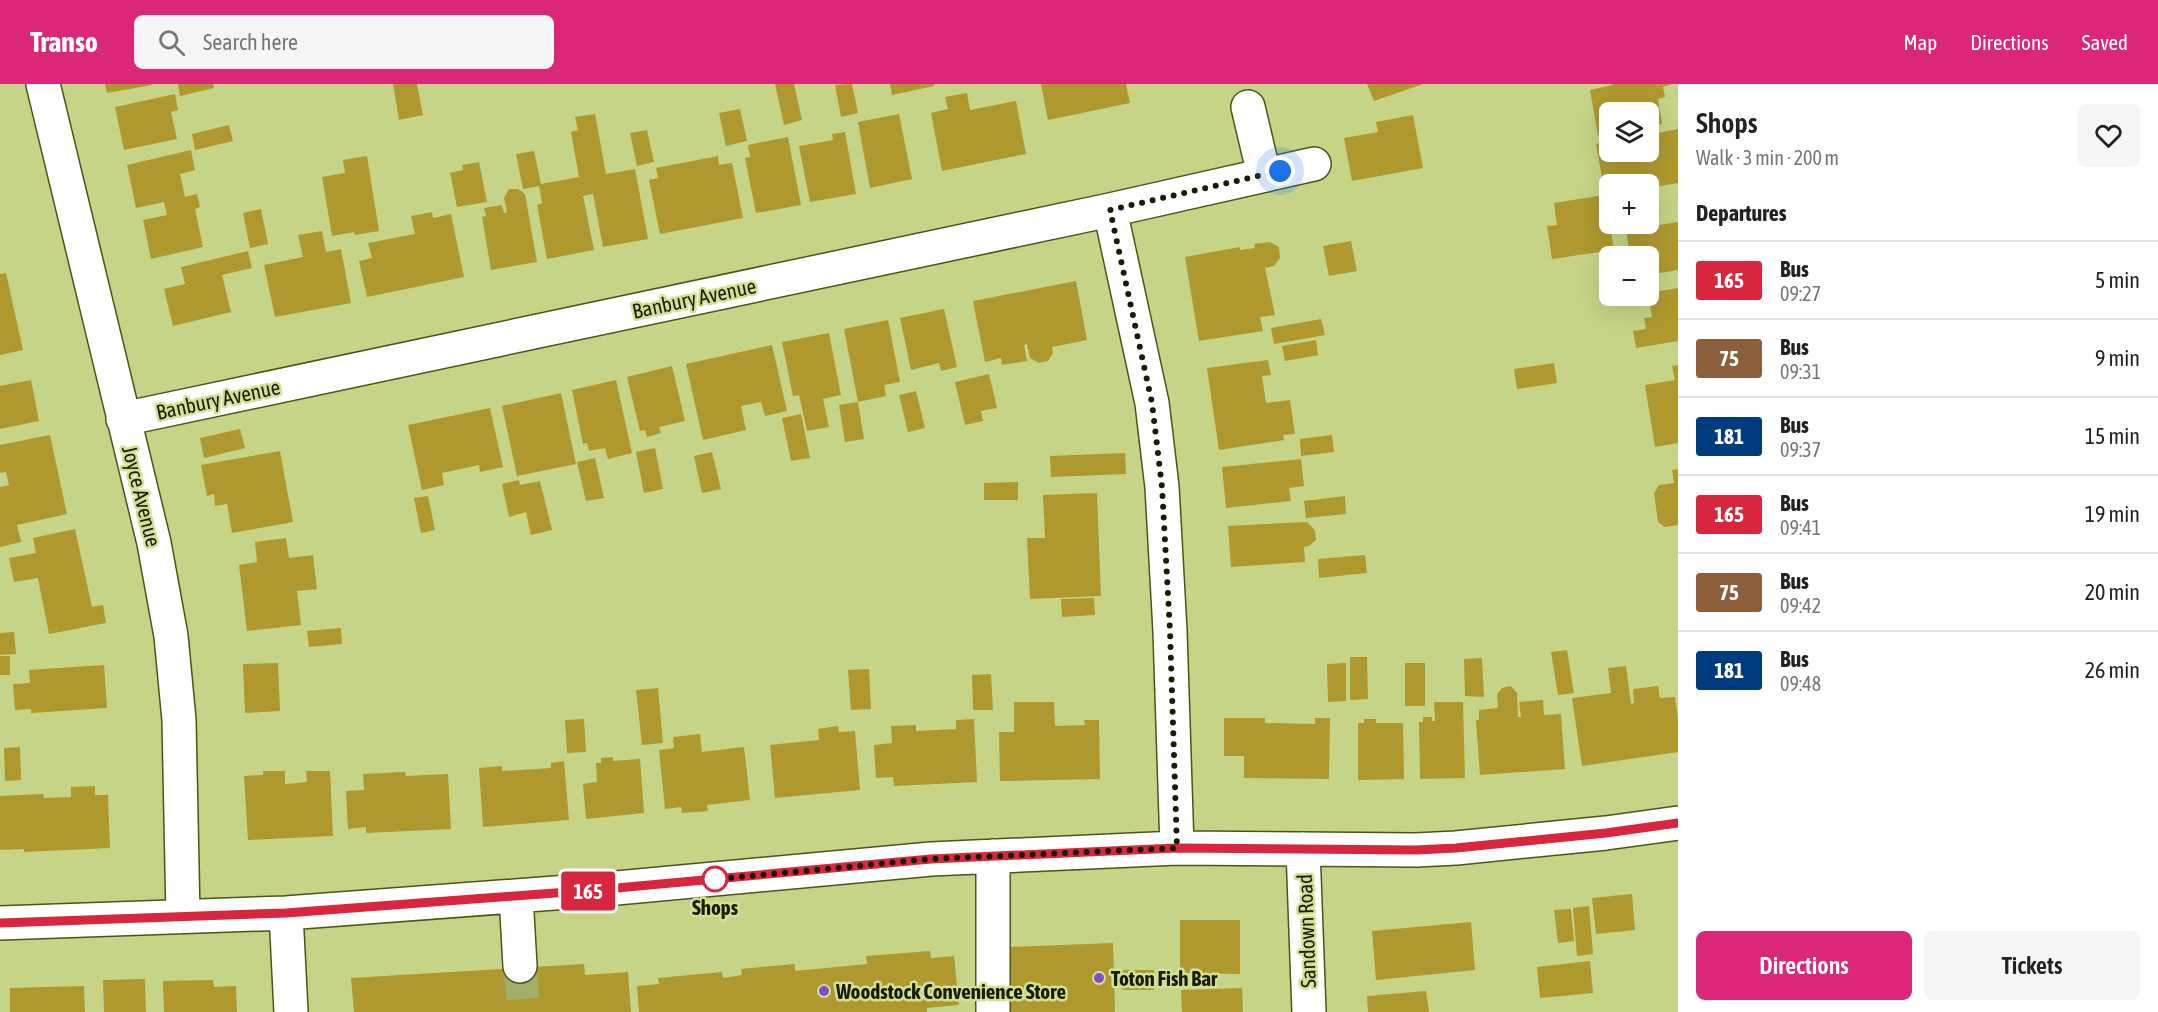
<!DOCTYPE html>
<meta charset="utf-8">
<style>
:root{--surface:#fff;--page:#f6f6f6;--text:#222;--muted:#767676;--line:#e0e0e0;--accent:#db2777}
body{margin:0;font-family:"Asap Condensed",sans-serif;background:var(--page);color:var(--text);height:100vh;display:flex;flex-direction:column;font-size:22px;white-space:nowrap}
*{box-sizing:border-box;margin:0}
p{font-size:20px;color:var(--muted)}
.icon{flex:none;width:33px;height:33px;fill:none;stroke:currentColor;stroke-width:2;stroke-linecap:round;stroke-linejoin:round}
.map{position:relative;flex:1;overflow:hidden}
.panel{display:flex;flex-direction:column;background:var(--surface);width:480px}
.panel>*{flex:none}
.badge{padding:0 12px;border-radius:4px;font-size:21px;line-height:39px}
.buttons{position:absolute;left:1599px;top:18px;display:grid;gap:12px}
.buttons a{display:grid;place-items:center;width:60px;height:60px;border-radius:9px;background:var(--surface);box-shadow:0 6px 24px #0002;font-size:30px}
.you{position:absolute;width:30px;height:30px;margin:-15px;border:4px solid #fff;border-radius:50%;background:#1a73e8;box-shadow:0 0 0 9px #1a73e833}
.map>.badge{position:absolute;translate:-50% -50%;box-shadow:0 0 0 3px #fff}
h2{padding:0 18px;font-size:22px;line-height:54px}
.round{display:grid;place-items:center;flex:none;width:63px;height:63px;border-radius:9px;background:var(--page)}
.overview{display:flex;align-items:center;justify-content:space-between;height:102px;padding:0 18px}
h1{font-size:28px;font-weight:600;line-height:45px}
.button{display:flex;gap:12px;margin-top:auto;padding:12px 18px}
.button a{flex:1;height:69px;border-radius:9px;background:var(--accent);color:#fff;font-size:24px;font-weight:600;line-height:69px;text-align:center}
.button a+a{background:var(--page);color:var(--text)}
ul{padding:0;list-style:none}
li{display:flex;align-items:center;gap:18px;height:78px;padding:0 18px;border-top:2px solid var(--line)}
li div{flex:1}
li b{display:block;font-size:22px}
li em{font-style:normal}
li .badge{min-width:66px;font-weight:700;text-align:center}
header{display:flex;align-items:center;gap:36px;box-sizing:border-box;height:84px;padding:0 30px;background:var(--accent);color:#fff}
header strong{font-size:28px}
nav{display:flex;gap:33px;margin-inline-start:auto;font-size:21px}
.search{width:420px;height:54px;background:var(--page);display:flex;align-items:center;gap:15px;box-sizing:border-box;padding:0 21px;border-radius:9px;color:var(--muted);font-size:22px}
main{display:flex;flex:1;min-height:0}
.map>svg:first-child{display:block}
.building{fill:#af992f}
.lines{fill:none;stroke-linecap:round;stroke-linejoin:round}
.minor-tunnel{stroke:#a2af6b;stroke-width:33;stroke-dasharray:33 16;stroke-linecap:butt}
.minor-casing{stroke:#4b5419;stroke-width:36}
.minor{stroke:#fff;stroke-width:33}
.line-casing{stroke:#fff;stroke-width:14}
.line{stroke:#d7263d;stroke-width:9}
.walk{stroke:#181c00;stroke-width:6;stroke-dasharray:0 10.8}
.stop-dot{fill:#fff;stroke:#d7263d;stroke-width:3}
.poi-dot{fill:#7d50c9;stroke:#d2e192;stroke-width:2}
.labels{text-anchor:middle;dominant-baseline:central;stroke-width:5;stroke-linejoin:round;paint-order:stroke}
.street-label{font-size:21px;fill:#181c00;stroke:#d2e192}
.stop-label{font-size:21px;font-weight:bold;fill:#181c00;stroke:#d2e192}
.poi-label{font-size:21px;font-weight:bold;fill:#181c00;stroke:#d2e192;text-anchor:start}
</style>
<header>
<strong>Transo</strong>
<div class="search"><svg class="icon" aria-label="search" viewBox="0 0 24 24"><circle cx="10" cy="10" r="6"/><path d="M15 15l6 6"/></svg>Search here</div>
<nav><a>Map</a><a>Directions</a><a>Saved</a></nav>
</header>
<main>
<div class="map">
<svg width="1678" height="928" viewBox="0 0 1678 928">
<rect width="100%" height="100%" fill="#c5d486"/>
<!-- building -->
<path class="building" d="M105,0H151L152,1L107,9Z
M178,0H213L214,4L180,12Z
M393,0H417L423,31L399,36Z
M775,0H794L802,36L784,41Z
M852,0L858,29L841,33L835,1Z
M890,0H934V2L892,11Z
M1041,0H1126L1130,19L1048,36Z
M1367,0H1423L1374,17Z
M1612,0H1672L1663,3L1665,13L1658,15L1662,40L1648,42V28H1610V50L1598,52L1590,6L1612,1Z
M967,9L970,26L1016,17L1026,70L942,87L931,29L948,25L945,13Z
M175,10L178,26L171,28L177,55L124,66L115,23Z
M740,25L747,57L726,62L719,29Z
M595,30L606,90L635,85L648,155L603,163L593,110L583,112L594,166L547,175L537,121L542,119L539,102L523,105L516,70L534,67L541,100L579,93L571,48L578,46L575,33Z
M899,30L912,95L870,104L858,38Z
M1413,31L1423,84L1352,97L1344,54L1378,48L1376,38Z
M229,41L233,57L195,66L192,50Z
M1678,45V99L1648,104V100H1610V110L1605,111L1614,166L1552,175L1547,142L1557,141L1554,119L1605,111L1596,60L1610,57V68H1648V51Z
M647,46L654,78L637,82L630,49Z
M845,48L856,110L810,118L799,62L833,56L832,50Z
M788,53L801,121L756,129L745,74L750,73L748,61Z
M191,66L195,86L180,90L185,113L197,110L200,123L195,125L203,163L151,175L143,136L167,131L164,118L136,124L127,81Z
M367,72L379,147L355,151L354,148L332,152L322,93L345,89L343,76Z
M718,72L719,81L732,79L743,134L660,150L649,96L658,94L656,84Z
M479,78L487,118L457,123L450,89L463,86L462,81Z
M509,105H518L525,110L537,178L491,186L482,133L486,132L484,124L502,121L504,129L507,128L504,114Z
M261,125L268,160L250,164L243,129Z
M432,128L433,134L451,130L464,193L367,213L359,177L372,174L368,159L415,150L411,132Z
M1678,138V186L1648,191V172H1630L1626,146Z
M322,147L326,168L341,165L351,219L275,233L264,181L303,173L298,151Z
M1351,157L1357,187L1329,192L1323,162Z
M1270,158L1279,163L1280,174L1274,182L1265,184L1275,231L1260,233L1263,247L1199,257L1185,173L1240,163V166L1255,164L1254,160Z
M248,167L252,184L222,191L231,228L173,242L164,205L185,200L181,183Z
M6,189L23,266L0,271V190Z
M1076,197L1087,256L1052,263L1053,269L1048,277L1039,279L1030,274L1027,260L1024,261L1027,277L1002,281L1001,274L985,278L973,217Z
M1678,204V257L1636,264L1633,247L1646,245L1644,234L1652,233L1648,209Z
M944,225L957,283L941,287L939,279L911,286L900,234Z
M1321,235L1325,251L1274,260L1271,244Z
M888,236L900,298L884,301L886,312L858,318L844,245Z
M829,249L841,311L823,315L829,343L807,347L799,311L793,312L782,258Z
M1316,256L1318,271L1285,277L1282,262Z
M772,261L787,327L765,332L761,318L741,322L746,346L703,356L686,280Z
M1268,276L1271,291L1262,292L1266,319L1290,316L1295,350L1283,351L1284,356L1219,366L1207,284Z
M1554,279L1557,299L1517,305L1514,285Z
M1678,281V359L1655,363L1645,301L1675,296L1672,282Z
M672,282L685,337L659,343L661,349L647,353L645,346L640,347L627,293Z
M989,290L997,324L981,327L983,337L965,341L955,298Z
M31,296L39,337L0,345V302Z
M616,296L632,369L608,375L605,364L589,367L587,359L583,360L572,306Z
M916,307L925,344L908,348L899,311Z
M561,309L576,380L517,392L502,322Z
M858,318L864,355L845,358L839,321Z
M490,324L503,383L480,388L479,381L442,389L444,401L422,406L408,341Z
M801,330L810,374L791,377L782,334Z
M240,345L245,364L204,374L200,354Z
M50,351L67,430L17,441L21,458L0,463V403L9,401L6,388L0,389V361Z
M1332,351L1334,368L1301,372L1300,355Z
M655,364L663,405L644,409L636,368Z
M280,367L293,438L232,449L227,420L215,422L214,410L207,412L201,381Z
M712,368L721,405L702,409L694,372Z
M1125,369L1126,390L1051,393L1050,372Z
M595,374L604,414L586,417L577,378Z
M1301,375L1304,402L1289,404L1291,417L1226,424L1222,383Z
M1678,385V441L1665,443L1658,438L1654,409L1659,401L1674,399L1672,386Z
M519,396L520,401L540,397L552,446L531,451L526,428L509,433L502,400Z
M1018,398V416H984V399Z
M1097,409L1101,512L1030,515L1027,454H1045L1043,411Z
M428,412L435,446L421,449L414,414Z
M1345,412L1346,430L1306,434L1304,417Z
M1307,438L1315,446L1316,456L1309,462L1304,463L1305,478L1231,483L1228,442Z
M75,445L92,523L103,521L106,539L49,550L38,494L14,498L9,474L36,469L33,454Z
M286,454L289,474L313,471L317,505L297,507L301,541L247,547L239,481L257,478L255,458Z
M1365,471L1367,489L1319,494L1318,475Z
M1094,514L1095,531L1062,533L1061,515Z
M341,544L342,560L309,563L307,547Z
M14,548L16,570L0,571V549Z
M1567,566L1574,609L1558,611L1551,568Z
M0,572H10V591H0Z
M1350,573H1367L1368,615L1350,616Z
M1482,574L1484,613L1465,612L1464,575Z
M278,579L280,627L245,629L243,580Z
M1346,579V617L1328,618L1327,580Z
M1405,579H1425V622H1405Z
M104,581L107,624L31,629V625L15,626L13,600L30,599L29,586Z
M1626,582L1631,620L1634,619L1633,605L1658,602L1660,614L1675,613L1678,634V668L1582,682L1572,614L1611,609L1608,584Z
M869,585L871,625L851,626L848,586Z
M991,590L993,626H973L972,591Z
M1511,602L1517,609L1518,633H1521L1519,618L1543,616L1544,631L1561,630L1565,685L1480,691L1476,636H1479V626L1498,624L1497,610L1502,604Z
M658,604L663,659L642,661L636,606Z
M1014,618H1054L1055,642L1085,641L1084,636H1099L1100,695L1000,697L999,648H1014Z
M1434,618H1463L1465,694L1420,695L1419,638H1423V633H1432V637H1435Z
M1224,634H1265V639L1315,640V634H1330L1329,695L1244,694V672H1224Z
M584,635L586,668L567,669L565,636Z
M974,635L977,698L894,702L893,693L876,694L874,661L892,659L891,642L916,641V647L956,645V636Z
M1364,635H1376V639H1403L1404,695L1358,696V639H1364Z
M838,642L839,648L855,647L860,706L775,714L770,661L819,656L818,645Z
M700,650L702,668L744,663L750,716L707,721L708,727L682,729L681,723L665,725L659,666L674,664L673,653Z
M20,663L21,696L5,697L4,664Z
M613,673V677L640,675L644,729L586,735L583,700L597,698L596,679H601V674Z
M564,677L569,736L483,743L479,684L502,682V687L551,684V679Z
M263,687H285V700H287L307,698L306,687H330L333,752L248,756L244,692L263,691Z
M405,688L406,692L448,690L451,745L366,749V743L348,745L346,707L364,706L363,690Z
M95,702V711H108L110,764L24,768V765L0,766V712L43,710L44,714L71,713V703Z
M1632,810L1635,846L1596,850L1592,814Z
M1589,822L1593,870L1577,872L1573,824Z
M1571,825L1574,857L1558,859L1554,826Z
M1180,836H1240V890L1180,889Z
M1471,838L1475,886L1376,896L1372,847Z
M1113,859L1115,928H1009L1007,863Z
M930,867L931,874L954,872L959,921L927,924V928H639L637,902L659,900L658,894L722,888L723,894L742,891L741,885L795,880V887L867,880L866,872Z
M1590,877L1593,909L1540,914L1537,883Z
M584,880L585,891L628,888L631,928H354L351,894Z
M1121,886H1154V906H1122Z
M145,895L146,928H104L103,896Z
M213,896L214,903L236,902L237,928H164L163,897Z
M84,902L85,928H10V904Z
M1242,904L1243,928H1182L1181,906Z
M1426,907L1429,928H1368L1367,912Z"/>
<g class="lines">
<!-- minor-tunnel -->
<path class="minor-tunnel" d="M520,882L524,928"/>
<!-- minor casing -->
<g class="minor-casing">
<path id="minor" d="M43,0L154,459L171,552L179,636L183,832
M1248,23L1264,91
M1110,126L1152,319L1162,403L1170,547L1177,764
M123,335L1110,126L1314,80
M1303,765L1309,928
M516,812L520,882
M286,829L291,928
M0,839L286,829L595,806L931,775L1177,764L1416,766L1456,764L1606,749L1678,739
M993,928V772"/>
</g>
<!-- minor -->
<use href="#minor" class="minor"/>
</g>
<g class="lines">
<!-- line casing -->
<g class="line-casing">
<path id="line" d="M0,839L286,829L595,806L931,775L1177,764L1416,766L1456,764L1606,749L1678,739"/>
</g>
<!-- line -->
<use href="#line" class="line"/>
<!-- walk -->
<path class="walk" d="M715,795L707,796L931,775L1177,764L1170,547L1162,403L1152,319L1110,126L1280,87"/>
</g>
<!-- markers -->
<circle class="stop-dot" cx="715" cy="795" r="12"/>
<g class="poi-dot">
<circle cx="1099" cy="894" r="6"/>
<circle cx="824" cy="907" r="6"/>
</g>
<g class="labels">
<!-- street labels -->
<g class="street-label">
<text transform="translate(694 214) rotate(-12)">Banbury Avenue</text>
<text transform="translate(218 315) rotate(-12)">Banbury Avenue</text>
<text transform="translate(142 412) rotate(76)">Joyce Avenue</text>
<text transform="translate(1306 847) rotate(-92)">Sandown Road</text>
</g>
<!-- stop labels -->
<g class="stop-label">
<text x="715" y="823">Shops</text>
</g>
<!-- poi labels -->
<g class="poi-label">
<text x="1111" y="894">Toton Fish Bar</text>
<text x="836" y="907">Woodstock Convenience Store</text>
</g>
</g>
</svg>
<div class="buttons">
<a><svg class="icon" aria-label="layers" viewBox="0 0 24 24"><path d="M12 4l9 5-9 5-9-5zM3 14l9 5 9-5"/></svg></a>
<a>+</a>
<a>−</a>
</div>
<div class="you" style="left:1280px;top:87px"></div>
<b class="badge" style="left:588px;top:807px;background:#d7263d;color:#fff">165</b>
</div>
<section class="panel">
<div class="overview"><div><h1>Shops</h1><p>Walk · 3 min · 200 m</p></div><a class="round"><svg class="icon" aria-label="heart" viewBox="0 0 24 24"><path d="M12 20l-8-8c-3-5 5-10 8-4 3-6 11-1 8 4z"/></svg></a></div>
<h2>Departures</h2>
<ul>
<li><span class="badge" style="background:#d7263d;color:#fff">165</span><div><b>Bus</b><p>09:27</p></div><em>5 min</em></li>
<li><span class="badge" style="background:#8b5e3c;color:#fff">75</span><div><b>Bus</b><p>09:31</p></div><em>9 min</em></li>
<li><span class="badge" style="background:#003b80;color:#fff">181</span><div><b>Bus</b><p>09:37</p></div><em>15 min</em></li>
<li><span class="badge" style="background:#d7263d;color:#fff">165</span><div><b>Bus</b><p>09:41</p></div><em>19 min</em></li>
<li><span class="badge" style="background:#8b5e3c;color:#fff">75</span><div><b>Bus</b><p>09:42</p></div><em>20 min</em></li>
<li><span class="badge" style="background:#003b80;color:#fff">181</span><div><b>Bus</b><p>09:48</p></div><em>26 min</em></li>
</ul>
<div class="button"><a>Directions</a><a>Tickets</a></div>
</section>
</main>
